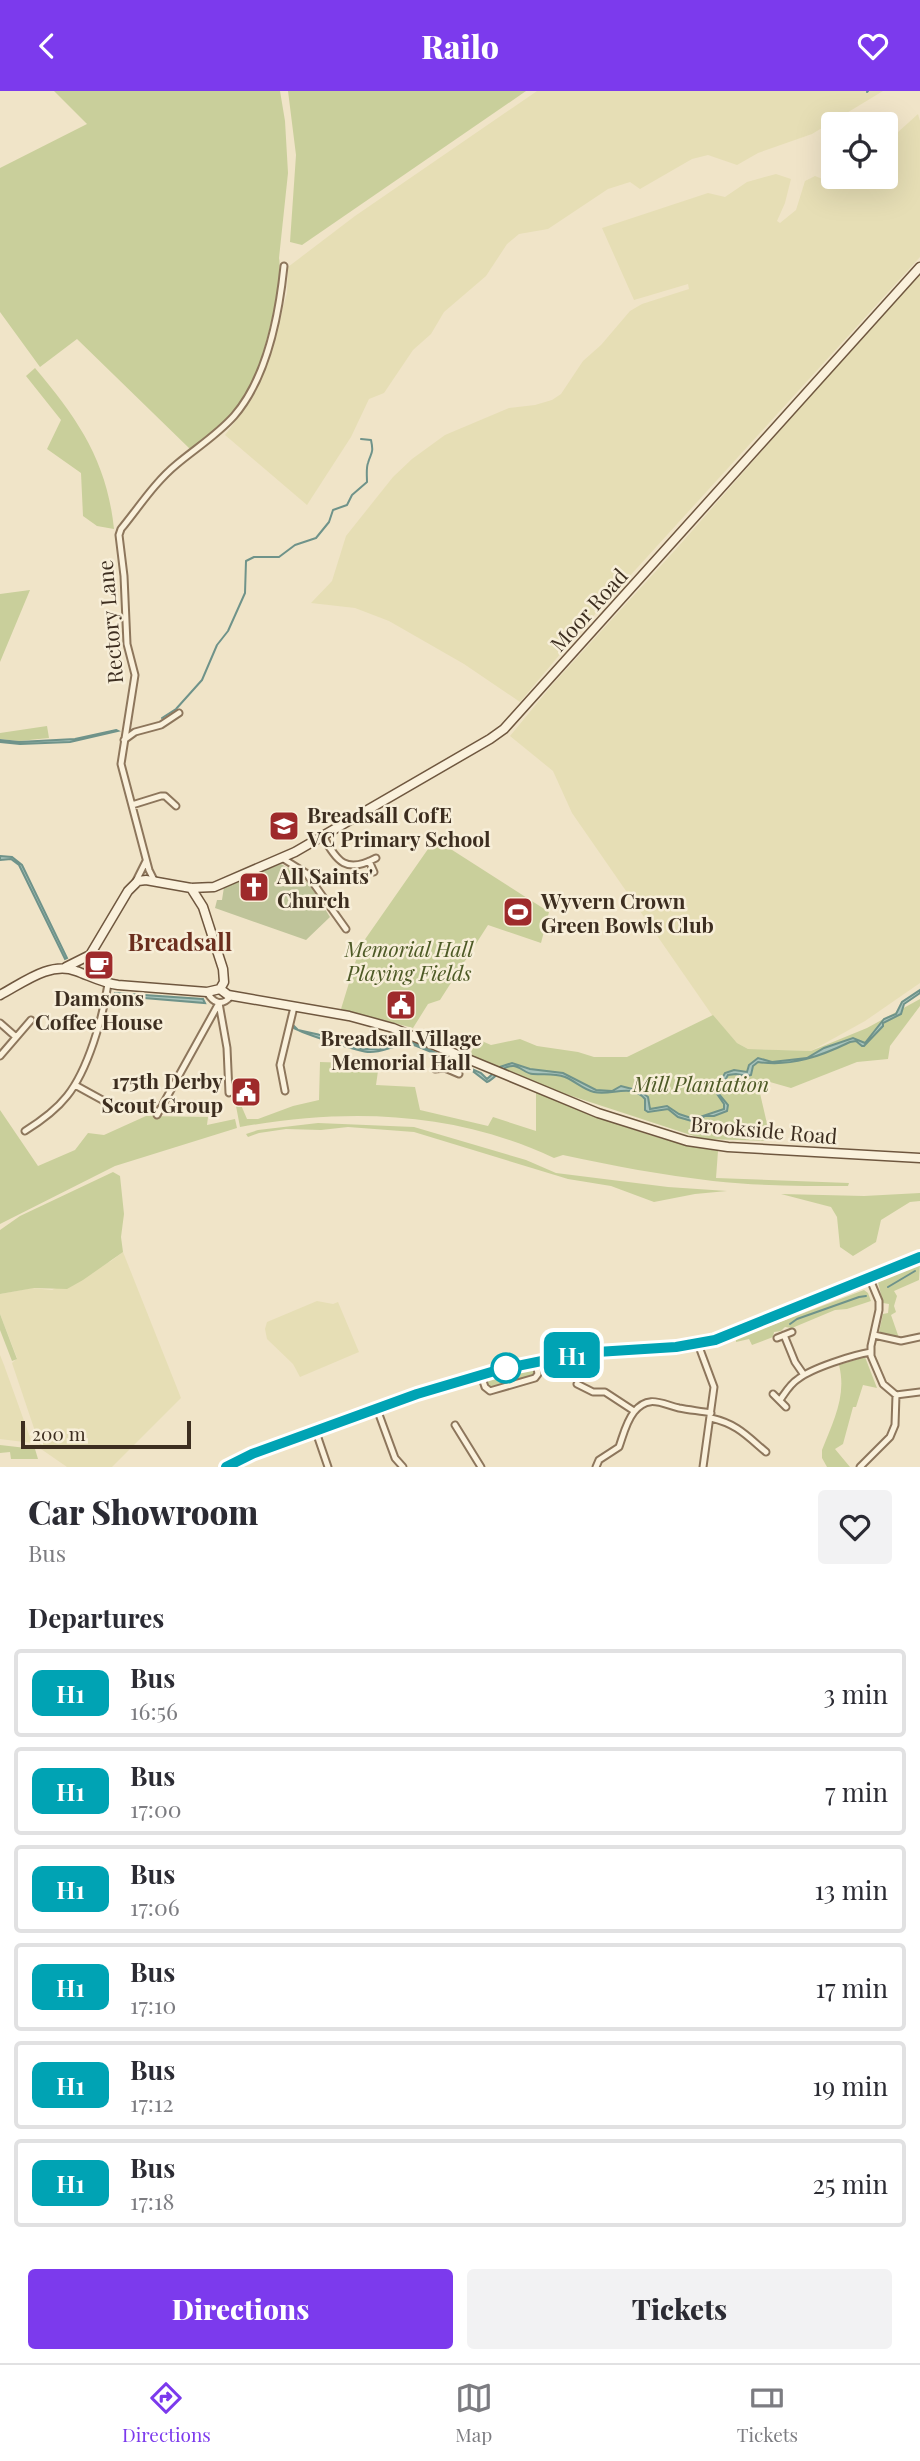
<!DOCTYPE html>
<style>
:root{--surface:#fff;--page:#f2f2f3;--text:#2b2b33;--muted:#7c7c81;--line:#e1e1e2;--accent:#7c3aed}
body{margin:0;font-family:"Playfair Display",serif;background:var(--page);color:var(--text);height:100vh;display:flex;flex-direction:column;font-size:26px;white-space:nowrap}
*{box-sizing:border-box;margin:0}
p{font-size:23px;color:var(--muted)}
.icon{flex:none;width:38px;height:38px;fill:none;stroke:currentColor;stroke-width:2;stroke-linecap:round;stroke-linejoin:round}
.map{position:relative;height:1376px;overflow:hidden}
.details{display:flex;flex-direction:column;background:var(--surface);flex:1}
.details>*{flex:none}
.badge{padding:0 14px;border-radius:10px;font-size:24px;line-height:46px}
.tools{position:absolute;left:821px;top:21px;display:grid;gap:14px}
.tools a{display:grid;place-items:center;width:77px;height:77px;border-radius:7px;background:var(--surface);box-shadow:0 7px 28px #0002;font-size:35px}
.scale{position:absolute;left:21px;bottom:18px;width:170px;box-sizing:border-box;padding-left:7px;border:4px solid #3d2e20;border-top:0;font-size:19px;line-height:24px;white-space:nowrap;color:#3d2e20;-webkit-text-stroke:5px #f7eed8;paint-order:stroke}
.map>.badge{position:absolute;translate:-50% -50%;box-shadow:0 0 0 4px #fff}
h2{padding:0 28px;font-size:26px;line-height:63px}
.round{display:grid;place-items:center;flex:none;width:74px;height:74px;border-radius:7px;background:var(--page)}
.headline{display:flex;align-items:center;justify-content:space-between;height:119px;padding:0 28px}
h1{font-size:33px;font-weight:800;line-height:52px}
.cta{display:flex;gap:14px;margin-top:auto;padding:14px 28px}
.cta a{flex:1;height:80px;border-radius:7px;background:var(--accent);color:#fff;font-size:28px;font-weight:800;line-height:80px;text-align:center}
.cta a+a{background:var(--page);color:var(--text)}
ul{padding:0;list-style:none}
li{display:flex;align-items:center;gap:21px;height:88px;margin:0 14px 10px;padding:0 14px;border:4px solid var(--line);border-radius:7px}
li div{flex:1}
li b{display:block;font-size:26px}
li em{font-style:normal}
li .badge{min-width:77px;font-weight:700;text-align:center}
header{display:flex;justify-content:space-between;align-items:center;height:91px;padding:0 28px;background:var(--accent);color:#fff;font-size:32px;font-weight:800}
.menu{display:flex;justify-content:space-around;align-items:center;height:98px;border-top:2px solid var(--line);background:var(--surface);font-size:19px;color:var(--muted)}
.menu a{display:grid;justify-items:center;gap:4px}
.menu .on{color:var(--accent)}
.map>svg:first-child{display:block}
.farmland{fill:#e6deb5}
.green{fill:#c9cf9b}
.cemetery{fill:#bfc49a}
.water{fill:#a9c4bc;stroke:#6f938a;stroke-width:2}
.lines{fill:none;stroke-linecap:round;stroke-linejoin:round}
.stream{stroke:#6f938a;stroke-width:2}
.street-casing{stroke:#8d765c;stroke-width:9}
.secondary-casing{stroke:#6f573f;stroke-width:11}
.primary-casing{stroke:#5b4430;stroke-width:12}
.street{stroke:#faf1dc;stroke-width:5}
.secondary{stroke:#faf1dc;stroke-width:8}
.primary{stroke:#f3d9a0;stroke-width:9}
.line-casing{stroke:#fff;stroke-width:16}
.line{stroke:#00a3b4;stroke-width:10}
.stop-dot{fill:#fff;stroke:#00a3b4;stroke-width:3.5}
.labels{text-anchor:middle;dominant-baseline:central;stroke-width:5;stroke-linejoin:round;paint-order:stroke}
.street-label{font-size:21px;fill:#3d2e20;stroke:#f7eed8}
.poi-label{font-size:21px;font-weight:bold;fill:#3d2e20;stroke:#f7eed8;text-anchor:start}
.park-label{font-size:21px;font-style:italic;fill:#4d5a26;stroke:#f7eed8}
.quarter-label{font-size:24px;font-weight:bold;fill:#6b2e1e;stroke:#f7eed8}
</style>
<header><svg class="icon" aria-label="back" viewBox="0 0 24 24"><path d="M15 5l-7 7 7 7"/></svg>Railo<svg class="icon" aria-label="heart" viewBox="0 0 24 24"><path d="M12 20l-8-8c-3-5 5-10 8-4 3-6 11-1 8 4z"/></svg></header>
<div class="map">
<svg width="920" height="1376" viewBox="0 0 920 1376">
<rect width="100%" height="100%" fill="#f0e4c8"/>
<!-- farmland -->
<path class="farmland" d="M537,0H883L812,43L758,62L737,74L708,64L692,68L640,98L630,91L608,98L548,138L519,143L507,153L486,185L444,221L431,243L413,259L384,302L369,308L351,346L307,414L225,344L252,308L267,273L287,202L288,176L355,125Z
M918,23L920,30V166L577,543L520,611L464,573L389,530L355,517L311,512L332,490L346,445L393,386L412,368L445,344L509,317L535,314L552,309L561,303L583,270L601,254L630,220L642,213L689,198L688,193L634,209L602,137L708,102L725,106L747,91L776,83L791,88L785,112L777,130L780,132L796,119L805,90L815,85L825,89L834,86H886V52Z
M920,180V892L865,930L811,960L748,958L737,952L712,924L572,722L553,680L510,645L552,594L677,457Z
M123,1161L181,1307L112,1376H67L41,1358L12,1272L17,1267L0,1223V1203L32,1197L52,1199L111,1170Z
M317,1210L333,1213L338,1211L359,1261L300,1286L293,1273L267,1248L265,1238L267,1231Z
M0,1264L4,1274L32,1352L0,1348Z"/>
<!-- green -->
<path class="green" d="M54,0H280L285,30L288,82L279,167C284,193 257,298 240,317C226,332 206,345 190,358L77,248L40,276L0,221V77L87,33Z
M288,0H526L302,154L290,151L296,64Z
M35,277C78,328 107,370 114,438L97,435L83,425L81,382L47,358L61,329L26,285Z
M30,499L0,571V503Z
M47,635L49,647L19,650L0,648V642Z
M435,748L549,821L541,852L488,834L440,909L428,913L413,937L341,918L356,869L352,867Z
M920,908V915L890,955L888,968L857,971L791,997L770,991L759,998L771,1050L703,1048L538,994L469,966L477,948L491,954L520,948L537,955L578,961L594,966H627L713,924L737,952L748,958L811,960L867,937Z
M320,971L379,973L376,994L415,996L420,1019L488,1035L493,1026L536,1040V1000C595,1026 655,1050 718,1060L716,1087L849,1092L848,1095C804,1095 758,1095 713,1090C663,1084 613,1075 563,1064L554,1067C454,1020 348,1017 240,1036L236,1015L241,1014L247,1028H258L293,1015L319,1009Z
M0,1019L38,1075L75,1059L88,1042L104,1044L146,1025L208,1026L207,1034L235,1028L237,1037L115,1075L0,1133Z
M318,1032L414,1036L526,1069L556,1082L668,1096L727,1100L695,1103L654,1111L611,1095L568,1088L414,1041L348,1036L321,1039L286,1038L259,1042L248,1046L246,1043L258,1039Z
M113,1081L120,1085L124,1123L121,1146L123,1161L83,1189L67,1198L34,1197L0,1203V1139L20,1125Z
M920,1102V1110L910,1111L881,1129L876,1151L853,1165L840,1156L837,1126L831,1116L781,1103L864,1105Z
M920,1172L919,1189L894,1200L897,1205L894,1215L896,1221L891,1224L899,1247L881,1243L879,1241L883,1223L888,1222L889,1213L883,1212L878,1191Z
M864,1199L868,1202L871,1210L847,1218L835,1219L792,1237L785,1236L781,1240L774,1241L773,1246L752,1254L749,1248L736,1251V1248Z
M0,1223L17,1268L12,1270L0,1239Z
M865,1266L877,1297L863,1294L856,1316H853L843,1353L835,1358L850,1376H827L822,1367V1359C833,1331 847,1305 839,1274Z
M532,1274L536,1282L532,1286L490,1297L487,1293L485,1286Z
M0,1354L35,1358L38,1368H11L10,1361L0,1362Z"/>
<!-- cemetery -->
<path class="cemetery" d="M281,773C311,789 313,798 330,826L306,849L215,817L217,809H222L224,796Z"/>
<!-- water -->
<path class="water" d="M116,639L118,640L70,651L20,653L0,651V649L19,651L75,648Z
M0,765L12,766L22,774L67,867L65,868L19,774L11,768L0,769Z
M920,899V902L904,913L901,923L883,932V935L864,955H862L856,950L850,951C821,965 792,976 758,971L753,975L751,984L748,985L736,983L728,984L718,1002L728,1014L727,1020L714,1025H705L695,1031L678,1026L668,1018L648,1021L645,1019V1008C631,992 612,1005 594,1001C584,999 575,990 565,986C554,982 545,984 533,983C526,983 521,976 514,975C501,974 497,987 487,991L466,975L414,954C399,951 385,961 370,961C359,961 297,941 291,935L292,933L298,939L325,945L358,958H382L412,951L481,982L487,988L500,976L512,972L530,978L563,982L596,999L612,1000L621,995L640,1000L648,1006L650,1018L667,1015L679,1023L694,1028L724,1018V1013L715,1000L725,982L734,979L747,981L749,974L758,967L772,971L807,967L824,957L853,947L865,952L884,928L896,923L902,911Z
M114,902L203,908L205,912L120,905Z"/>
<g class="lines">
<!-- stream -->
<path class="stream" d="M867,1L868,0
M162,627L176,618L202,589L217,554L228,540L245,502L246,470L254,466H279L295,454L316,447L329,431L333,419L347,414L352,404L367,391C367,385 366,377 368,372C371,361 374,363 371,349L361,348
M888,1196L915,1180
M790,1233L797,1228L859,1206L866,1205"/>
<!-- street casing -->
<g class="street-casing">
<path id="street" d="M124,649L135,641L161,634L179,622
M132,714L161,705H165L176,715
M323,745C337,771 346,783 376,767
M282,767L306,782L346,838
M369,770L374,781
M155,791L149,779L121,673L135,584L127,553L124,485L119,444L121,438C139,416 155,391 177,373C196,357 217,344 234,325C267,287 279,224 284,175
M135,792L146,770
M207,901C213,912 222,916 231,905
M219,912L227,957L229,1002
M0,932L16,946
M0,965L31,929
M435,978L445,977L459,983
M447,978L453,963
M75,994L115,1016
M285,1000L280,974L294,916
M157,1024L219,912
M25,1040C41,1030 56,1019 67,1005C88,979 103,926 108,893
M869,1186L879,1210V1219L871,1255V1265L883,1293L896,1304L920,1301
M784,1244L795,1271L804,1284
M874,1244L901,1250L920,1246
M777,1247L792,1241
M698,1253L714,1296L703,1376
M481,1284L485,1296L490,1300L535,1287L538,1283L536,1270
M577,1293L593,1301H605L634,1320
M773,1303L786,1316
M780,1309C785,1302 790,1293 798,1288C812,1277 853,1264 871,1261
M377,1318L395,1367L403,1376
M711,1327C737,1333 746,1344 766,1361
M455,1334L481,1376
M316,1341L328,1376
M596,1376L599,1369L619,1356C623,1345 626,1331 634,1321C648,1303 662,1313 679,1317C689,1319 700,1320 711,1322
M860,1376L890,1346L895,1334L896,1304"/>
</g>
<!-- secondary casing -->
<g class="secondary-casing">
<path id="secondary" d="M191,797L203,816L223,878L224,891L220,898
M66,876L90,864L128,800L138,790L146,789L191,797L214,796L295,761L490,648L504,638L920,176
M89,885L90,864
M220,898L228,904L349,925L393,937L598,1022L687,1050L728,1056L920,1067
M0,904C23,892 50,870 76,880C90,885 103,892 118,894L207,901L220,898"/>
</g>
<!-- primary casing -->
<g class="primary-casing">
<path id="primary" d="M226,1376L252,1363L417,1303L507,1276L581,1262L676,1256L715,1249L920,1166"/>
</g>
<!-- street -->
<use href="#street" class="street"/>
<!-- secondary -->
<use href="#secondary" class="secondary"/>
<!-- primary -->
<use href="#primary" class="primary"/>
</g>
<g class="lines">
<!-- line casing -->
<g class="line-casing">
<path id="line" d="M226,1376L252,1363L417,1303L498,1279L581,1262L676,1256L715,1249L920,1166"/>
</g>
<!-- line -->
<use href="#line" class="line"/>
</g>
<!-- icons -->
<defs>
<g id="school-square" transform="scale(1.575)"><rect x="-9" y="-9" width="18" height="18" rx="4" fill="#9e2a2b" stroke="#f7eed8"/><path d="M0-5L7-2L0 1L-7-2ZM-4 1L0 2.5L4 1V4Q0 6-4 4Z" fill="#fff"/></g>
<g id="church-square" transform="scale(1.575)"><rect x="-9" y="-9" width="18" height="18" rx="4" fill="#9e2a2b" stroke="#f7eed8"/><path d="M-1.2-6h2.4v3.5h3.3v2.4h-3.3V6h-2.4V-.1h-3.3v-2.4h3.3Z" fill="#fff"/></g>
<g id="stadium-square" transform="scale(1.575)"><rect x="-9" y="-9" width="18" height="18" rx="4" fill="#9e2a2b" stroke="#f7eed8"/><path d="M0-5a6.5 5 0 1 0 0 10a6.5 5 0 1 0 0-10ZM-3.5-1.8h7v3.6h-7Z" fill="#fff"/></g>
<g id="cafe-square" transform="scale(1.575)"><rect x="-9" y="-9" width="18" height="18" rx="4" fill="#9e2a2b" stroke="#f7eed8"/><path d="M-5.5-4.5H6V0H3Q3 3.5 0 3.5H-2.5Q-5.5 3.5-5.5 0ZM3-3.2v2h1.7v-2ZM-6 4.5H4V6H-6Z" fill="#fff"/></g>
<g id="civic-square" transform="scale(1.575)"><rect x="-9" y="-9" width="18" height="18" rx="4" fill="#9e2a2b" stroke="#f7eed8"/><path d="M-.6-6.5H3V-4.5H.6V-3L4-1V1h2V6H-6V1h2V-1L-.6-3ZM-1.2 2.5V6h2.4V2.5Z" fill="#fff"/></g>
</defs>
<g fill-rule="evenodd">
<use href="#school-square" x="284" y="735"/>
<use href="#church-square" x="254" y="796"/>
<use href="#stadium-square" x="518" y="821"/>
<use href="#cafe-square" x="99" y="874"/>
<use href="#civic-square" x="401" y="914"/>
<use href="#civic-square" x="246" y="1001"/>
</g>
<!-- markers -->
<circle class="stop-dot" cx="506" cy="1277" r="14"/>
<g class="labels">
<!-- street labels -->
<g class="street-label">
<text transform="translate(588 518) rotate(-48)">Moor Road</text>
<text transform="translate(109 531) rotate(-95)">Rectory Lane</text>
<text transform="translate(764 1038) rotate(5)">Brookside Road</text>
</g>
<!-- poi labels -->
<g class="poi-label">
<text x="307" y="723">Breadsall CofE<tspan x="307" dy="24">VC Primary School</tspan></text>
<text x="277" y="784">All Saints'<tspan x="277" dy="24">Church</tspan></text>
<text x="541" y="809">Wyvern Crown<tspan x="541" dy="24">Green Bowls Club</tspan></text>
<text x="99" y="906" text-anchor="middle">Damsons<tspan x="99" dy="24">Coffee House</tspan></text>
<text x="401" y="946" text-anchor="middle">Breadsall Village<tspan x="401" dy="24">Memorial Hall</tspan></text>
<text x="223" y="989" text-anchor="end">175th Derby<tspan x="223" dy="24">Scout Group</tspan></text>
</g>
<!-- park labels -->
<g class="park-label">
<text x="409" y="857">Memorial Hall<tspan x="409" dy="24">Playing Fields</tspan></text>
<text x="701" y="992">Mill Plantation</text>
</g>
<!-- quarter labels -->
<g class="quarter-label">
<text x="180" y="850">Breadsall</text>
</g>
</g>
</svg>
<div class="tools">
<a><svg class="icon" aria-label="locate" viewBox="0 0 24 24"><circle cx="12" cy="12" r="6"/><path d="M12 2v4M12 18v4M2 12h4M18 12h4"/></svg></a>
</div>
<div class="scale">200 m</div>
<b class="badge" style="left:572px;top:1264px;background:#00a3b4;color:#fff">H1</b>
</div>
<section class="details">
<div class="headline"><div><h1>Car Showroom</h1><p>Bus</p></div><a class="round"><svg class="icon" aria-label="heart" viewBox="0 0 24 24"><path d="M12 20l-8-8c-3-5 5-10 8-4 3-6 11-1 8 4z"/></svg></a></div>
<h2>Departures</h2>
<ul>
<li><span class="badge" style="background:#00a3b4;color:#fff">H1</span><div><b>Bus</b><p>16:56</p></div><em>3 min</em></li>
<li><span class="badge" style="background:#00a3b4;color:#fff">H1</span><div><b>Bus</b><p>17:00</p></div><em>7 min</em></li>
<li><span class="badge" style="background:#00a3b4;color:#fff">H1</span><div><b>Bus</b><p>17:06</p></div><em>13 min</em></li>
<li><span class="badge" style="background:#00a3b4;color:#fff">H1</span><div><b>Bus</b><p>17:10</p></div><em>17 min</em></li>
<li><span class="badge" style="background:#00a3b4;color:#fff">H1</span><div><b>Bus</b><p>17:12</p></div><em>19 min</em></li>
<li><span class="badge" style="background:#00a3b4;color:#fff">H1</span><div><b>Bus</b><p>17:18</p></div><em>25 min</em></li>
</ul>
<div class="cta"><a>Directions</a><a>Tickets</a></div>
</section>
<nav class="menu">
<a class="on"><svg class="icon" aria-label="directions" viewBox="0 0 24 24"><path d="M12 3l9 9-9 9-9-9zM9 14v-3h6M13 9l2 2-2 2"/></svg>Directions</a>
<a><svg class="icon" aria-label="map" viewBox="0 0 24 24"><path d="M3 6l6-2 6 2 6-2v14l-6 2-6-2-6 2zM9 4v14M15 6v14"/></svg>Map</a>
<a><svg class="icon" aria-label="tickets" viewBox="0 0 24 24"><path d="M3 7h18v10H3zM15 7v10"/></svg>Tickets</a>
</nav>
